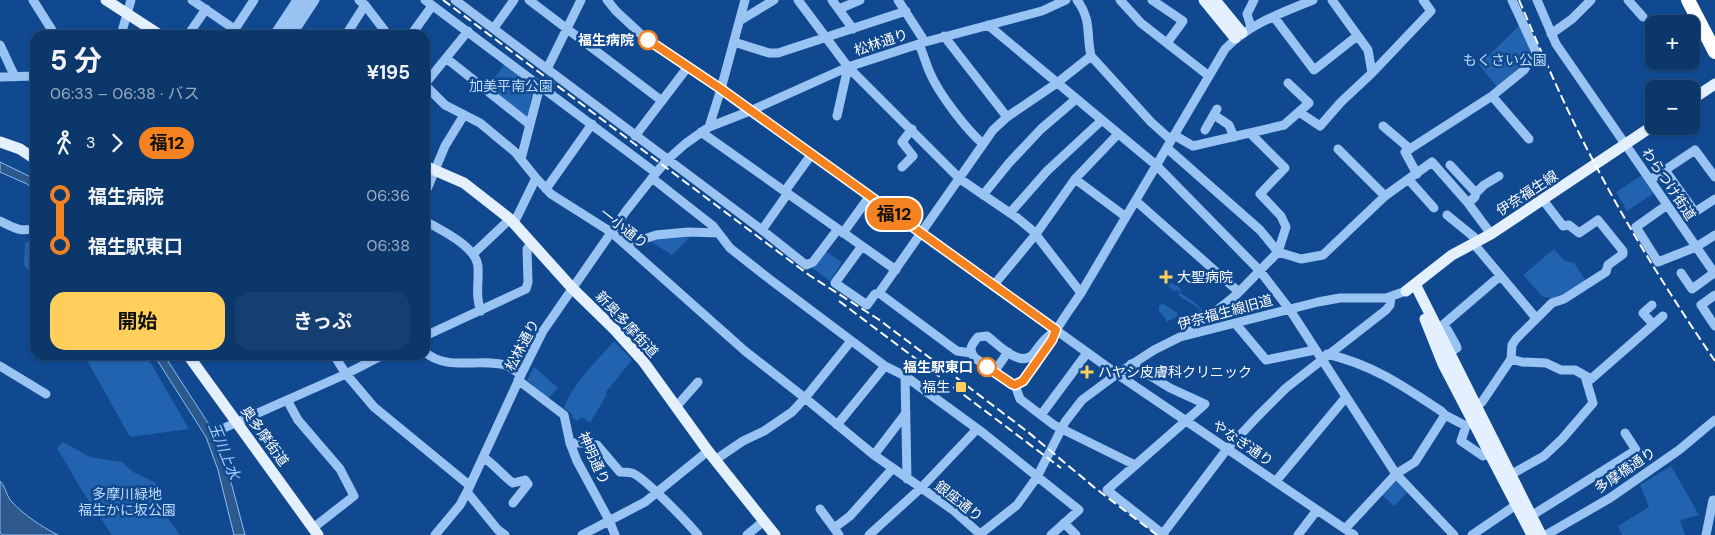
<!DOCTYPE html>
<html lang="ja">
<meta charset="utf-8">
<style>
:root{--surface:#0c376b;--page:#153f71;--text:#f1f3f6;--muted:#9aacc1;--line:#2c517e;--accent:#ffce5b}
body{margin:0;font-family:"DM Sans","Noto Sans JP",sans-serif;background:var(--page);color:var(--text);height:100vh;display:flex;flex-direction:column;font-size:19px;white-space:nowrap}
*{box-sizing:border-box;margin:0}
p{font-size:16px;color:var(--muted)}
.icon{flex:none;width:28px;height:28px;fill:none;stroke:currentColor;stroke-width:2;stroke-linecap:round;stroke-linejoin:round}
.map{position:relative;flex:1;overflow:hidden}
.details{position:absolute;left:30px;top:30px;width:400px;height:330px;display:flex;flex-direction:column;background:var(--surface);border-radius:15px;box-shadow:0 1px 4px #0004,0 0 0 1px var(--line)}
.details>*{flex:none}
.badge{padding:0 10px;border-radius:16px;font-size:18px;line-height:32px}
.fabs{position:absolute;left:1645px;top:15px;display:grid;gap:10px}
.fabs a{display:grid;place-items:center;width:55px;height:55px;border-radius:10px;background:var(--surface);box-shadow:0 1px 4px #0004,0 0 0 1px var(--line);font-size:25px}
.map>.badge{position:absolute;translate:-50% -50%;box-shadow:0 0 0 2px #fff}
.legs{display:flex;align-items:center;gap:8px;height:55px;padding:0 20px;font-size:16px}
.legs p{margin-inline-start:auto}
.summary{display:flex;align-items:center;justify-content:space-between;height:85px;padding:0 20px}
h1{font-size:28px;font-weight:700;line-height:38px}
.button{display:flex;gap:10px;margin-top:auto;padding:10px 20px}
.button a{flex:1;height:58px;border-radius:15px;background:var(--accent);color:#111;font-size:20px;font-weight:700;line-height:58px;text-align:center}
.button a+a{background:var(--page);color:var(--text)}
ul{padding:0 20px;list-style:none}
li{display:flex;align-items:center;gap:18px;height:50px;font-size:19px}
li i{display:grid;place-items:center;width:8px;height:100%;margin:0 6px;background:currentColor}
li i::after{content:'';width:12px;height:12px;margin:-6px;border:4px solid;border-radius:50%;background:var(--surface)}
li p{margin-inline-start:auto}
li:first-child i{background:linear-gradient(#0000 50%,currentColor 0)}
li:last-child i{background:linear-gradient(currentColor 50%,#0000 0)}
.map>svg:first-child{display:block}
.green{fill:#2163af}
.water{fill:#2e598d;stroke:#8bbef7}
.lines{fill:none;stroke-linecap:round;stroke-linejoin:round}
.minor{stroke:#99c3f3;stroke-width:9}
.major{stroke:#e5f0ff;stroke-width:11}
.highway{stroke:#fff;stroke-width:14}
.rail{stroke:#fff;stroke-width:2;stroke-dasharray:9 4;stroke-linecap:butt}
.line-1-casing{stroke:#fff;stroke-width:11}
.line-1{stroke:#f58220;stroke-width:8}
.stop-1-dot{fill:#fff;stroke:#f58220;stroke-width:2.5}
.poi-dot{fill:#ffce5b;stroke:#10498f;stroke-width:2}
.labels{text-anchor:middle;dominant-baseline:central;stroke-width:5;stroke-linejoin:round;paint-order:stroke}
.stop-label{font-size:14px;font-weight:bold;fill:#fff;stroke:#10498f;text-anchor:end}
.street-label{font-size:14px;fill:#fff;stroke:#10498f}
.park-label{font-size:14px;fill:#c1ddfe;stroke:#10498f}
.poi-label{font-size:14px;fill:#fff;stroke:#10498f;text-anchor:start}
.water-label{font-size:15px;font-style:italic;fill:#a5cdfa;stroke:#10498f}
</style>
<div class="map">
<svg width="1715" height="535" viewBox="0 0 1715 535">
<rect width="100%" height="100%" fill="#10498f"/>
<!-- green -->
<path class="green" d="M1520,25L1532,51L1531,54L1498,88L1479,65Z
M505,64L536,88L531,98L528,117L526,118L489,88V85Z
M1642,175L1654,193L1627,211L1616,192Z
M693,234L672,255L648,240Z
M35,238V279L24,265L25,243Z
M1554,249L1565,261L1574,263L1586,281L1552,301L1549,297H1543L1523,275Z
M823,250L842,262L830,281L811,267Z
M1170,283L1178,286L1181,290L1180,293C1189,299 1201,305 1205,315L1183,329L1180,324L1187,320L1191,322L1200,309L1178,295L1180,293L1177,290L1174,291L1167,286Z
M1162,303L1177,313V317L1166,322V319L1159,311V307Z
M614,341L632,360L605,393L607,394L590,423L582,417L577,421L572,417L573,415L564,408C573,383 597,361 614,341Z
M84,355H146L189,429L130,437Z
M534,367L558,388L548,399L527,380Z
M63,442L90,457L122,462L133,472L156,483C156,506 167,517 180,535H112L81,489L57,448Z
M1671,466L1699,515L1680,520L1685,535H1622L1618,526L1649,507L1640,485Z
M1396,479L1408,492L1394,506L1381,494Z"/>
<!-- water -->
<path class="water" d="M0,162L35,179V192L27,184L0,172Z
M154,355H164L210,426L217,440L227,467L245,535H234L218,470L206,437Z
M0,481C6,487 6,496 12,502C24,515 42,527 58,535H3L0,533Z"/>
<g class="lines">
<!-- minor -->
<path class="minor" d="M33,0L55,35
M192,0L243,35
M359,0L365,5L388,35
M425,0L656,173
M455,0L762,230L806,265L813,262L838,229
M529,0L662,101
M607,0L616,11L645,38L721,89L1117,374L1354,535
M798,0L848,67L960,179L1016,217L1033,231L1081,293
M832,0L853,29
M898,0L925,42
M1077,0C1092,20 1086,34 1091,56L1151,122L1171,140
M1120,0L1141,23L1209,76
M1152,0L1183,21L1167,43
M1332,0L1368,50L1372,73L1431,11L1423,0
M1537,0L1556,44L1715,274
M1628,0L1643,17
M839,9L860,0
M1274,17L1314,70L1357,36
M741,20L774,0
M988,25L1156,165L1260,271L1290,310L1396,474L1454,535
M1251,27L1247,14L1254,0
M494,28L514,0
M235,29L254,0
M1551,34L1572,19L1591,0
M121,35L131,0
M188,35L206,9
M274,35L297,0
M282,35L305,0
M292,35L315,0
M346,35L365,5
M411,35L432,6
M944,36L1007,117
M734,42L769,53H778L906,11
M919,44C923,53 926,64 930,73C939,94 966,129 983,144
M0,45L15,77
M446,58L529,124
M547,69L581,0
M0,77L35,76
M425,84L468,31
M425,85L445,105L480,123L515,152L536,178L551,194L611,232L745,351L805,398L874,455L953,510L981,535
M1492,96L1529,139
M1299,112L1320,126L1341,102L1372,73
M1214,115L1229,125L1234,137
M837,116L848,67
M1383,126L1410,149
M709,127L750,111L848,67L925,42L1042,11L1066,0
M1205,130L1217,109
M701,132L896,270
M1174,135L1193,146L1284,125L1309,103L1288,83
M635,136L687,68
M1167,148L1260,230L1278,252L1301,259L1323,255L1385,196L1432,162L1468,203L1491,234
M1338,149L1385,196
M521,159L540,86
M1450,165L1476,193L1475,197L1468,203
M902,167L913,156L902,142L912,129
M1665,170L1695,212L1715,199
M1417,174L1405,152L1492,96L1524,70L1536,52L1512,0
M652,178L713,226L730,248L772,281L885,366L905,376L983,433L1079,510L1051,535
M1075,179L1126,217
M1409,180L1434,208
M1650,180L1695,150L1715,177
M546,189L592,124
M785,191L811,155
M1476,193L1484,185L1499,176
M425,194L445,146L464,115
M983,195L1009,163L1041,129L1076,99
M1136,201L1239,292L1278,252L1286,227L1281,216L1260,194L1285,168L1250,133
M1667,205L1636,227L1658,262L1696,247L1715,235
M1010,213L1047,171L1102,120
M1447,215L1474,237L1477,242
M0,221C12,227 21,233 35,228
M425,221C441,230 478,247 478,268C479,283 475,297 481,311
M514,223L536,178
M762,230L788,193
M843,233L869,197
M1474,244L1536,318
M626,245L656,235L688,232L718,233
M862,246L835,283L867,305L875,294L879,293
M473,254L510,219
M1681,273L1692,289L1714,273
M993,286L1036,234L1075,179L1118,134
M1715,295L1701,305L1715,326
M1652,305L1643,313L1653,324
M1235,323L1266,360L1315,350
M1056,331C1045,337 1041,344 1034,353C1021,370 998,344 987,336L978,337C971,345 968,350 975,358L1012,385H1015C1030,380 1049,343 1057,329C1064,317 1073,305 1081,293L1225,49C1249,24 1281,13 1313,0
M1184,334C1202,319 1223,308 1239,292
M425,336L526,289L528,282L527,249L532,243
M425,352C447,372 482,357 508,366C512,368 517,372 521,375
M971,353L957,351L879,293L993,130L1007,117L1057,83L1091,56
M1449,353L1457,348L1456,345L1444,324L1500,276
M1327,354C1373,365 1402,385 1441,411L1445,415L1466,426
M334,355L346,374L374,407L469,485
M1511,359L1522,362L1546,363L1561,370H1575L1591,379L1663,316
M1131,364L1170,388L1205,404L1107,490L1164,535
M0,366L46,394
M994,372L1008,352
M905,376L907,479
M518,380L564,415L570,443L577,461L609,520L615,535
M1015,385L1020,399L1054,425L1135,465
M287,400L298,420L340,469L354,496L313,528
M676,407L698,382
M1476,407L1482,402L1511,359L1512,345L1516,339L1552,303L1564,299L1606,272L1608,265L1623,254V251L1598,220L1579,233L1569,225L1563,226L1543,200
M1041,415L1087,353
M1471,423L1466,426L1461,441L1483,456L1489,453
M837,425L885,366
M215,432L346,374L383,355
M570,443H582L597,445L620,472C623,472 628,472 632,473C643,476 689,524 698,535
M874,455L906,413
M483,457C495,465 502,475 513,483L525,480L528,484L513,503
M715,460L743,441L764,431L792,412L805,398L851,341
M1510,475L1544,456L1562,439L1593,403L1585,376
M1276,481L1346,397
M467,492L498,530L505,535
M820,509L839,535
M1531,516L1636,450L1625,433
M1064,523L1076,535
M834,528L850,516L893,468
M1345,529L1396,474L1415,462L1445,415
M435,535L460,505L467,492L521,375L543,331L626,211L656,173L667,160L685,144L709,127L721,89L745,0
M582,535L645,502L708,451
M747,535L764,521
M869,535L921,488L977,429
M979,535L1017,505L1037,477L1065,422L1082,400L1117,374L1154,350L1180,337L1318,302L1340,298H1386L1406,291
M1162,535L1227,449L1258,416L1286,388L1386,310L1390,305L1391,297
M1298,535L1317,510
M1472,535L1516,505
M1546,535L1610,498L1679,450L1715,420
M1706,535L1713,500"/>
<!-- major -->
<path class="major" d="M106,0L160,35
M1204,0L1235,38
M1215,0L1242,33
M1691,100L1715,84
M0,142L20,149L35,159
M425,166L464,183L510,219L573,289L614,329L643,361L708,451L775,535
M1415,284L1541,535
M1406,291L1452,255L1491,234L1654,125
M1425,319L1443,364L1532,535
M188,355L318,535"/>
<!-- highway -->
<path class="highway" d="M1688,0L1715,52"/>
<!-- rail -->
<path class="rail" d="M443,0L809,275L878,319L962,382L1028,432L1095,488L1157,535
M1519,0C1543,56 1567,112 1596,166C1631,233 1672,298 1715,361
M839,301L1061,468"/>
</g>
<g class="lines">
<!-- line-1 casing -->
<g class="line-1-casing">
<path id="line-1" d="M648,40L721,89L1056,330L1052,340L1023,381L1015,385L1012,384L987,367"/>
</g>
<!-- line-1 -->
<use href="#line-1" class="line-1"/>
</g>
<!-- markers -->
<g class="stop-1-dot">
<circle cx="648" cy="40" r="9"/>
<circle cx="987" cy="367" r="9"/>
</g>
<g class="poi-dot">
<path d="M1163.5 269.5h5v5h5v5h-5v5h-5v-5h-5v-5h5z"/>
<path d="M1084.5 364.5h5v5h5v5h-5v5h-5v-5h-5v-5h5z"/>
<rect x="955" y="381" width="12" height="12" rx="2.5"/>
</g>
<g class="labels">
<!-- stop labels -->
<g class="stop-label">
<text x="634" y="40">福生病院</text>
<text x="973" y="367">福生駅東口</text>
</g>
<!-- street labels -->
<g class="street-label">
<text transform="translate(881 42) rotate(-18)">松林通り</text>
<text transform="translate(1669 184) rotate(56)">わらつけ街道</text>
<text transform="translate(1527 193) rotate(-33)">伊奈福生線</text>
<text transform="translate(624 228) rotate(38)">一小通り</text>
<text transform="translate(1225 312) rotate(-15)">伊奈福生線旧道</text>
<text transform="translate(627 324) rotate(47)">新奥多摩街道</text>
<text transform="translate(522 345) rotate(-62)">松林通り</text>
<text transform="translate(265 436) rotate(54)">奥多摩街道</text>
<text transform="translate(1243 443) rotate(34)">やなぎ通り</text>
<text transform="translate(594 458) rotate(66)">神明通り</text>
<text transform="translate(1625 470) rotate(-34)">多摩橋通り</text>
<text transform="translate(959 501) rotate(38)">銀座通り</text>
</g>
<!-- park labels -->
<g class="park-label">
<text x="1505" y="60">もくさい公園</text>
<text x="511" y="86">加美平南公園</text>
<text x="127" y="494">多摩川緑地<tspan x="127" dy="16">福生かに坂公園</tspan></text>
</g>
<!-- poi labels -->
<g class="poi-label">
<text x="1177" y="277">大聖病院</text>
<text x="1098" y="372">ハヤシ皮膚科クリニック</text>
<text x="950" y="387" text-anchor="end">福生</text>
</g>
<!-- water labels -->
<g class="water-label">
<text transform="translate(224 451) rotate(68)">玉川上水</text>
</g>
</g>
</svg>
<div class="fabs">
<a>+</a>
<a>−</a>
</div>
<b class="badge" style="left:894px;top:214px;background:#f58220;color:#111">福12</b>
<section class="details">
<div class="summary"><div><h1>5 分</h1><p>06:33 – 06:38 · バス</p></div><b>¥195</b></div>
<div class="legs"><svg class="icon" aria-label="walk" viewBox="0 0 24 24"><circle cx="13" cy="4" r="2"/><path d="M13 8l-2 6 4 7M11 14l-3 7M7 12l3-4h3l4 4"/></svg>3<svg class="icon" aria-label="forward" viewBox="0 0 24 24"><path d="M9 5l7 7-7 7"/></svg><b class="badge" style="background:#f58220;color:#111">福12</b></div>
<ul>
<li><i style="color:#f58220"></i><b>福生病院</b><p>06:36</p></li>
<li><i style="color:#f58220"></i><b>福生駅東口</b><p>06:38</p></li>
</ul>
<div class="button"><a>開始</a><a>きっぷ</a></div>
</section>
</div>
